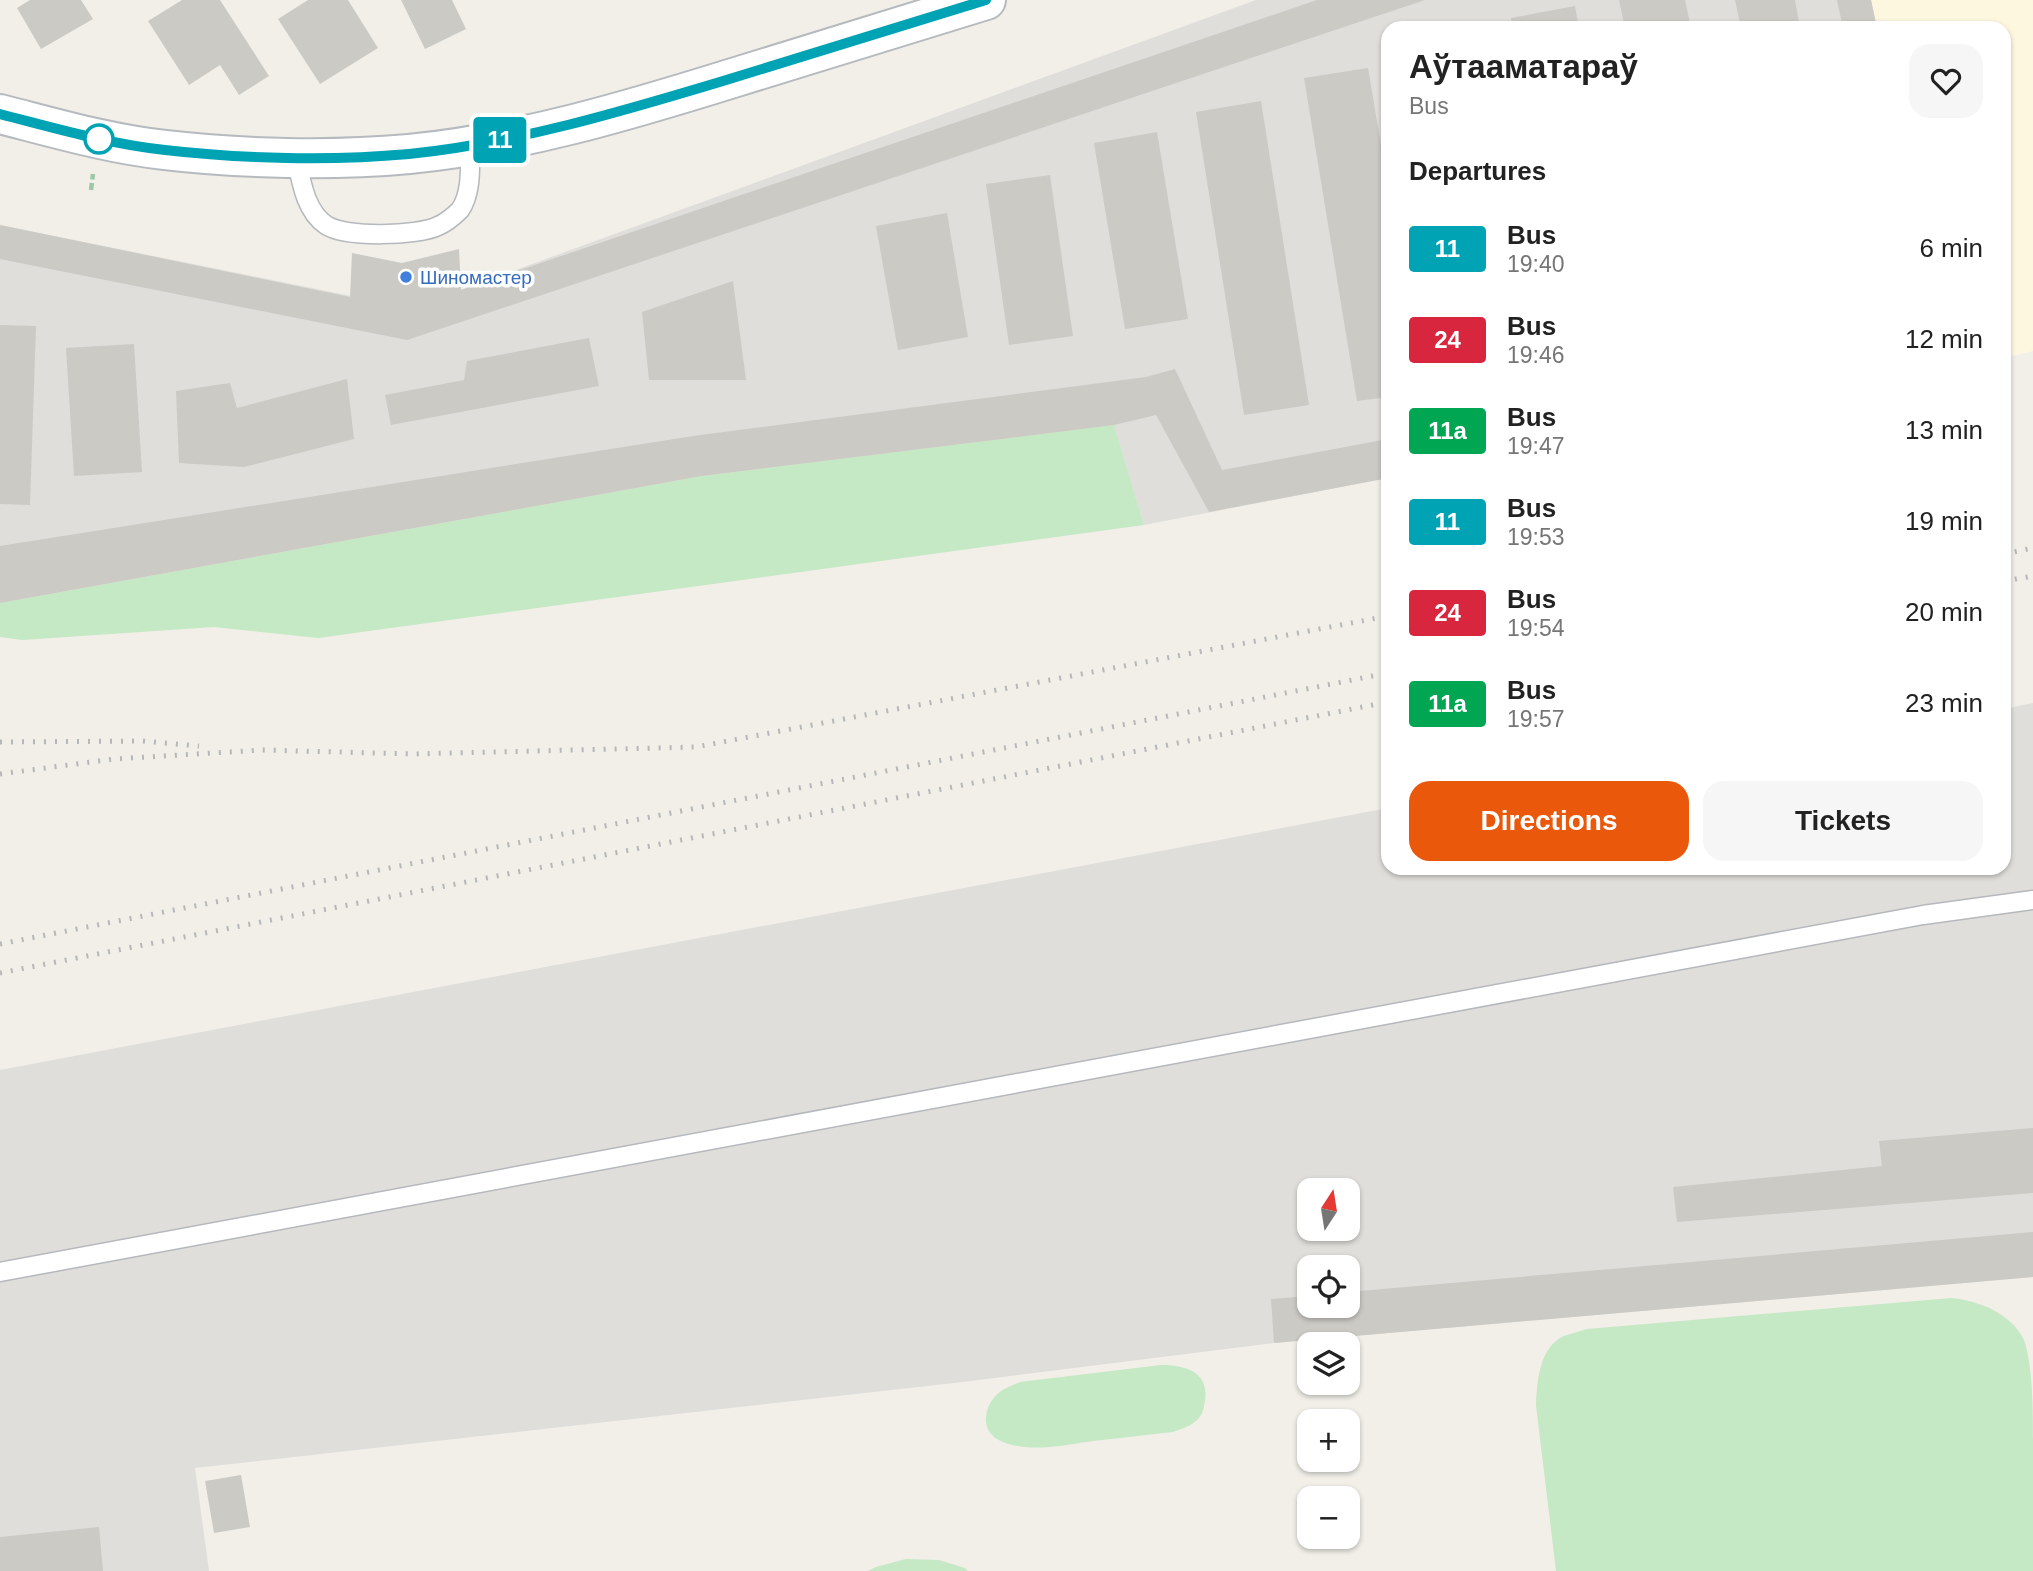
<!DOCTYPE html>
<meta charset="utf-8">
<style>
:root{--surface:#fff;--page:#f6f6f6;--text:#222;--muted:#767676;--accent:#ea580c}
body{margin:0;font-family:Arial,sans-serif;background:var(--page);color:var(--text);height:100vh;display:flex;flex-direction:column;font-size:26px;white-space:nowrap}
*{box-sizing:border-box;margin:0}
p{font-size:23px;color:var(--muted)}
.icon{flex:none;width:38px;height:38px;fill:none;stroke:currentColor;stroke-width:2;stroke-linecap:round;stroke-linejoin:round}
.map{position:relative;flex:1;overflow:hidden}
.sheet{position:absolute;left:1381px;top:21px;width:630px;height:854px;display:flex;flex-direction:column;background:var(--surface);border-radius:21px;box-shadow:0 2px 5px #0004}
.sheet>*{flex:none}
.badge{padding:0 14px;border-radius:5px;font-size:24px;line-height:46px}
.needle{width:46px;rotate:12deg}
.controls{position:absolute;left:1297px;top:1178px;display:grid;gap:14px}
.controls a{display:grid;place-items:center;width:63px;height:63px;border-radius:14px;background:var(--surface);box-shadow:0 2px 5px #0004;font-size:35px}
.map>.badge{position:absolute;translate:-50% -50%;box-shadow:0 0 0 4px #fff}
h2{padding:0 28px;font-size:26px;line-height:63px}
.round{display:grid;place-items:center;flex:none;width:74px;height:74px;border-radius:21px;background:var(--page)}
.head{display:flex;align-items:center;justify-content:space-between;height:119px;padding:0 28px}
h1{font-size:33px;font-weight:800;line-height:52px}
.cta{display:flex;gap:14px;margin-top:auto;padding:14px 28px}
.cta a{flex:1;height:80px;border-radius:21px;background:var(--accent);color:#fff;font-size:28px;font-weight:800;line-height:80px;text-align:center}
.cta a+a{background:var(--page);color:var(--text)}
ul{padding:0;list-style:none}
li{display:flex;align-items:center;gap:21px;height:91px;padding:0 28px}
li div{flex:1}
li b{display:block;font-size:26px}
li em{font-style:normal}
li .badge{min-width:77px;font-weight:700;text-align:center}
.map>svg:first-child{display:block}
.commercial{fill:#fef7e0}
.industrial{fill:#e0deda;fill-rule:evenodd}
.green{fill:#c5e8c5}
.building{fill:#cccac5}
.lines{fill:none;stroke-linecap:round;stroke-linejoin:round}
.lane-casing{stroke:#b5b8bc;stroke-width:21}
.secondary-casing{stroke:#b6babf;stroke-width:42}
.path{stroke:#9cc7a9;stroke-width:4.5;stroke-dasharray:7 3.5;stroke-linecap:butt}
.lane{stroke:#fff;stroke-width:18}
.secondary{stroke:#fff;stroke-width:38}
.rail{stroke:#b6b7b8;stroke-width:5;stroke-dasharray:2 9;stroke-linecap:butt}
.line-casing{stroke:#fff;stroke-width:16}
.line{stroke:#00a3b4;stroke-width:10}
.stop-dot{fill:#fff;stroke:#00a3b4;stroke-width:3.5}
.shop-dot{fill:#3f7fe0;stroke:#fff;stroke-width:2.5}
.labels{text-anchor:middle;dominant-baseline:central;stroke-width:7;stroke-linejoin:round;paint-order:stroke}
.shop-label{font-size:19px;fill:#366cbe;stroke:#fff;text-anchor:start}
</style>
<div class="map">
<svg width="2033" height="1571" viewBox="0 0 2033 1571">
<rect width="100%" height="100%" fill="#f1efe8"/>
<!-- commercial -->
<path class="commercial" d="M1871,0H2033V351L2004,358V28H1877Z"/>
<!-- industrial -->
<path class="industrial" d="M1256,0H1871L1877,28H1388V478L1144,525L1114,426L702,476L0,603V225L406,307L461,290Z
M2033,703V1277L1274,1343L963,1382L195,1468L209,1571H0V1070L1388,808V868H2004V709ZM1309,1190H1348V1228H1309ZM1309,1267H1348V1306H1309Z"/>
<!-- green -->
<path class="green" d="M1114,425L1144,525L318,638L214,627L22,640L0,637V603L702,476Z
M1952,1298C1979,1301 2011,1313 2024,1340C2033,1366 2033,1412 2033,1441C2033,1485 2033,1528 2033,1571H1556L1536,1405C1537,1383 1539,1351 1560,1338C1567,1334 1579,1332 1587,1329Z
M1161,1365C1184,1365 1209,1371 1205,1400C1204,1407 1203,1415 1197,1420C1191,1426 1181,1429 1173,1432C1146,1435 1120,1438 1093,1441C1064,1445 1030,1453 1003,1442C978,1433 983,1404 1001,1391C1006,1387 1014,1385 1020,1382Z
M906,1559L939,1560L965,1568L968,1571H868L876,1567Z"/>
<!-- building -->
<path class="building" d="M30,0H81L93,19L41,49L17,8Z
M182,0H220L269,76L239,95L220,65L189,85L148,21Z
M308,0H348L378,48L320,84L278,19Z
M401,0H452L466,29L425,49Z
M1317,0H1425L407,340L0,259V225L350,297L352,253L402,263L459,249L461,290Z
M1619,0H1685L1691,28H1625Z
M1735,0H1795L1800,28H1741Z
M1837,0H1871L1877,28H1843Z
M1575,6L1579,28H1512L1511,18Z
M1368,68L1388,186V397L1357,401L1304,78Z
M1261,101L1309,405L1244,415L1196,112Z
M1157,132L1188,319L1125,329L1094,143Z
M1050,175L1073,336L1009,345L986,184Z
M947,213L968,337L898,350L876,226Z
M733,281L746,380H649L642,312Z
M0,325L36,326L30,505L0,504Z
M589,338L599,386L391,425L385,395L464,380L467,361Z
M134,344L142,472L74,476L66,348Z
M1175,369L1222,470L1388,439V478L1209,512L1156,415L1114,425L702,476L0,603V546L693,436L1146,377Z
M347,379L354,439L244,467L179,463L176,391L230,383L237,408Z
M2033,1128V1193L1677,1222L1673,1187L1882,1166L1879,1141Z
M2033,1232V1277L1274,1343L1271,1299L1309,1296V1306H1348V1292Z
M241,1475L250,1527L214,1533L205,1481Z
M99,1527L103,1571H0V1537Z"/>
<g class="lines">
<!-- lane casing -->
<g class="lane-casing">
<path id="lane" d="M296,157C301,180 305,211 326,225C345,238 418,236 438,226C445,223 455,215 460,210C472,193 470,166 470,146
M0,1272L1923,915L2033,900"/>
</g>
<!-- secondary casing -->
<g class="secondary-casing">
<path id="secondary" d="M0,114C55,128 109,144 165,150C243,159 331,161 409,154C520,143 627,111 733,78C817,52 901,26 986,0"/>
</g>
<!-- path -->
<path class="path" d="M91,190L93,174"/>
<!-- lane -->
<use href="#lane" class="lane"/>
<!-- secondary -->
<use href="#secondary" class="secondary"/>
<!-- rail -->
<path class="rail" d="M2004,554L2033,548
M2004,581L2033,576
M0,742L142,741L199,746
M0,774L114,759L262,750L413,754L696,747L1388,616
M0,944L1388,673
M0,973L1388,702"/>
</g>
<g class="lines">
<!-- line casing -->
<g class="line-casing">
<path id="line" d="M0,114C55,128 109,144 165,150C243,159 331,161 409,154C516,143 620,112 723,81C810,54 898,27 986,0"/>
</g>
<!-- line -->
<use href="#line" class="line"/>
</g>
<!-- markers -->
<circle class="stop-dot" cx="99" cy="139" r="14"/>
<circle class="shop-dot" cx="406" cy="277" r="7"/>
<g class="labels">
<!-- shop labels -->
<g class="shop-label">
<text x="420" y="277">Шиномастер</text>
</g>
</g>
</svg>
<div class="controls">
<a><svg class="needle" viewBox="-14 -14 28 28"><path d="M0-13l5 13h-10z" fill="#e53935"/><path d="M0 13l5-13h-10z" fill="#767676"/></svg></a>
<a><svg class="icon" aria-label="locate" viewBox="0 0 24 24"><circle cx="12" cy="12" r="6"/><path d="M12 2v4M12 18v4M2 12h4M18 12h4"/></svg></a>
<a><svg class="icon" aria-label="layers" viewBox="0 0 24 24"><path d="M12 4l9 5-9 5-9-5zM3 14l9 5 9-5"/></svg></a>
<a>+</a>
<a>−</a>
</div>
<b class="badge" style="left:500px;top:140px;background:#00a3b4;color:#fff">11</b>
<section class="sheet">
<div class="head"><div><h1>Аўтааматараў</h1><p>Bus</p></div><a class="round"><svg class="icon" aria-label="heart" viewBox="0 0 24 24"><path d="M12 20l-8-8c-3-5 5-10 8-4 3-6 11-1 8 4z"/></svg></a></div>
<h2>Departures</h2>
<ul>
<li><span class="badge" style="background:#00a3b4;color:#fff">11</span><div><b>Bus</b><p>19:40</p></div><em>6 min</em></li>
<li><span class="badge" style="background:#d7263d;color:#fff">24</span><div><b>Bus</b><p>19:46</p></div><em>12 min</em></li>
<li><span class="badge" style="background:#00a651;color:#fff">11а</span><div><b>Bus</b><p>19:47</p></div><em>13 min</em></li>
<li><span class="badge" style="background:#00a3b4;color:#fff">11</span><div><b>Bus</b><p>19:53</p></div><em>19 min</em></li>
<li><span class="badge" style="background:#d7263d;color:#fff">24</span><div><b>Bus</b><p>19:54</p></div><em>20 min</em></li>
<li><span class="badge" style="background:#00a651;color:#fff">11а</span><div><b>Bus</b><p>19:57</p></div><em>23 min</em></li>
</ul>
<div class="cta"><a>Directions</a><a>Tickets</a></div>
</section>
</div>
